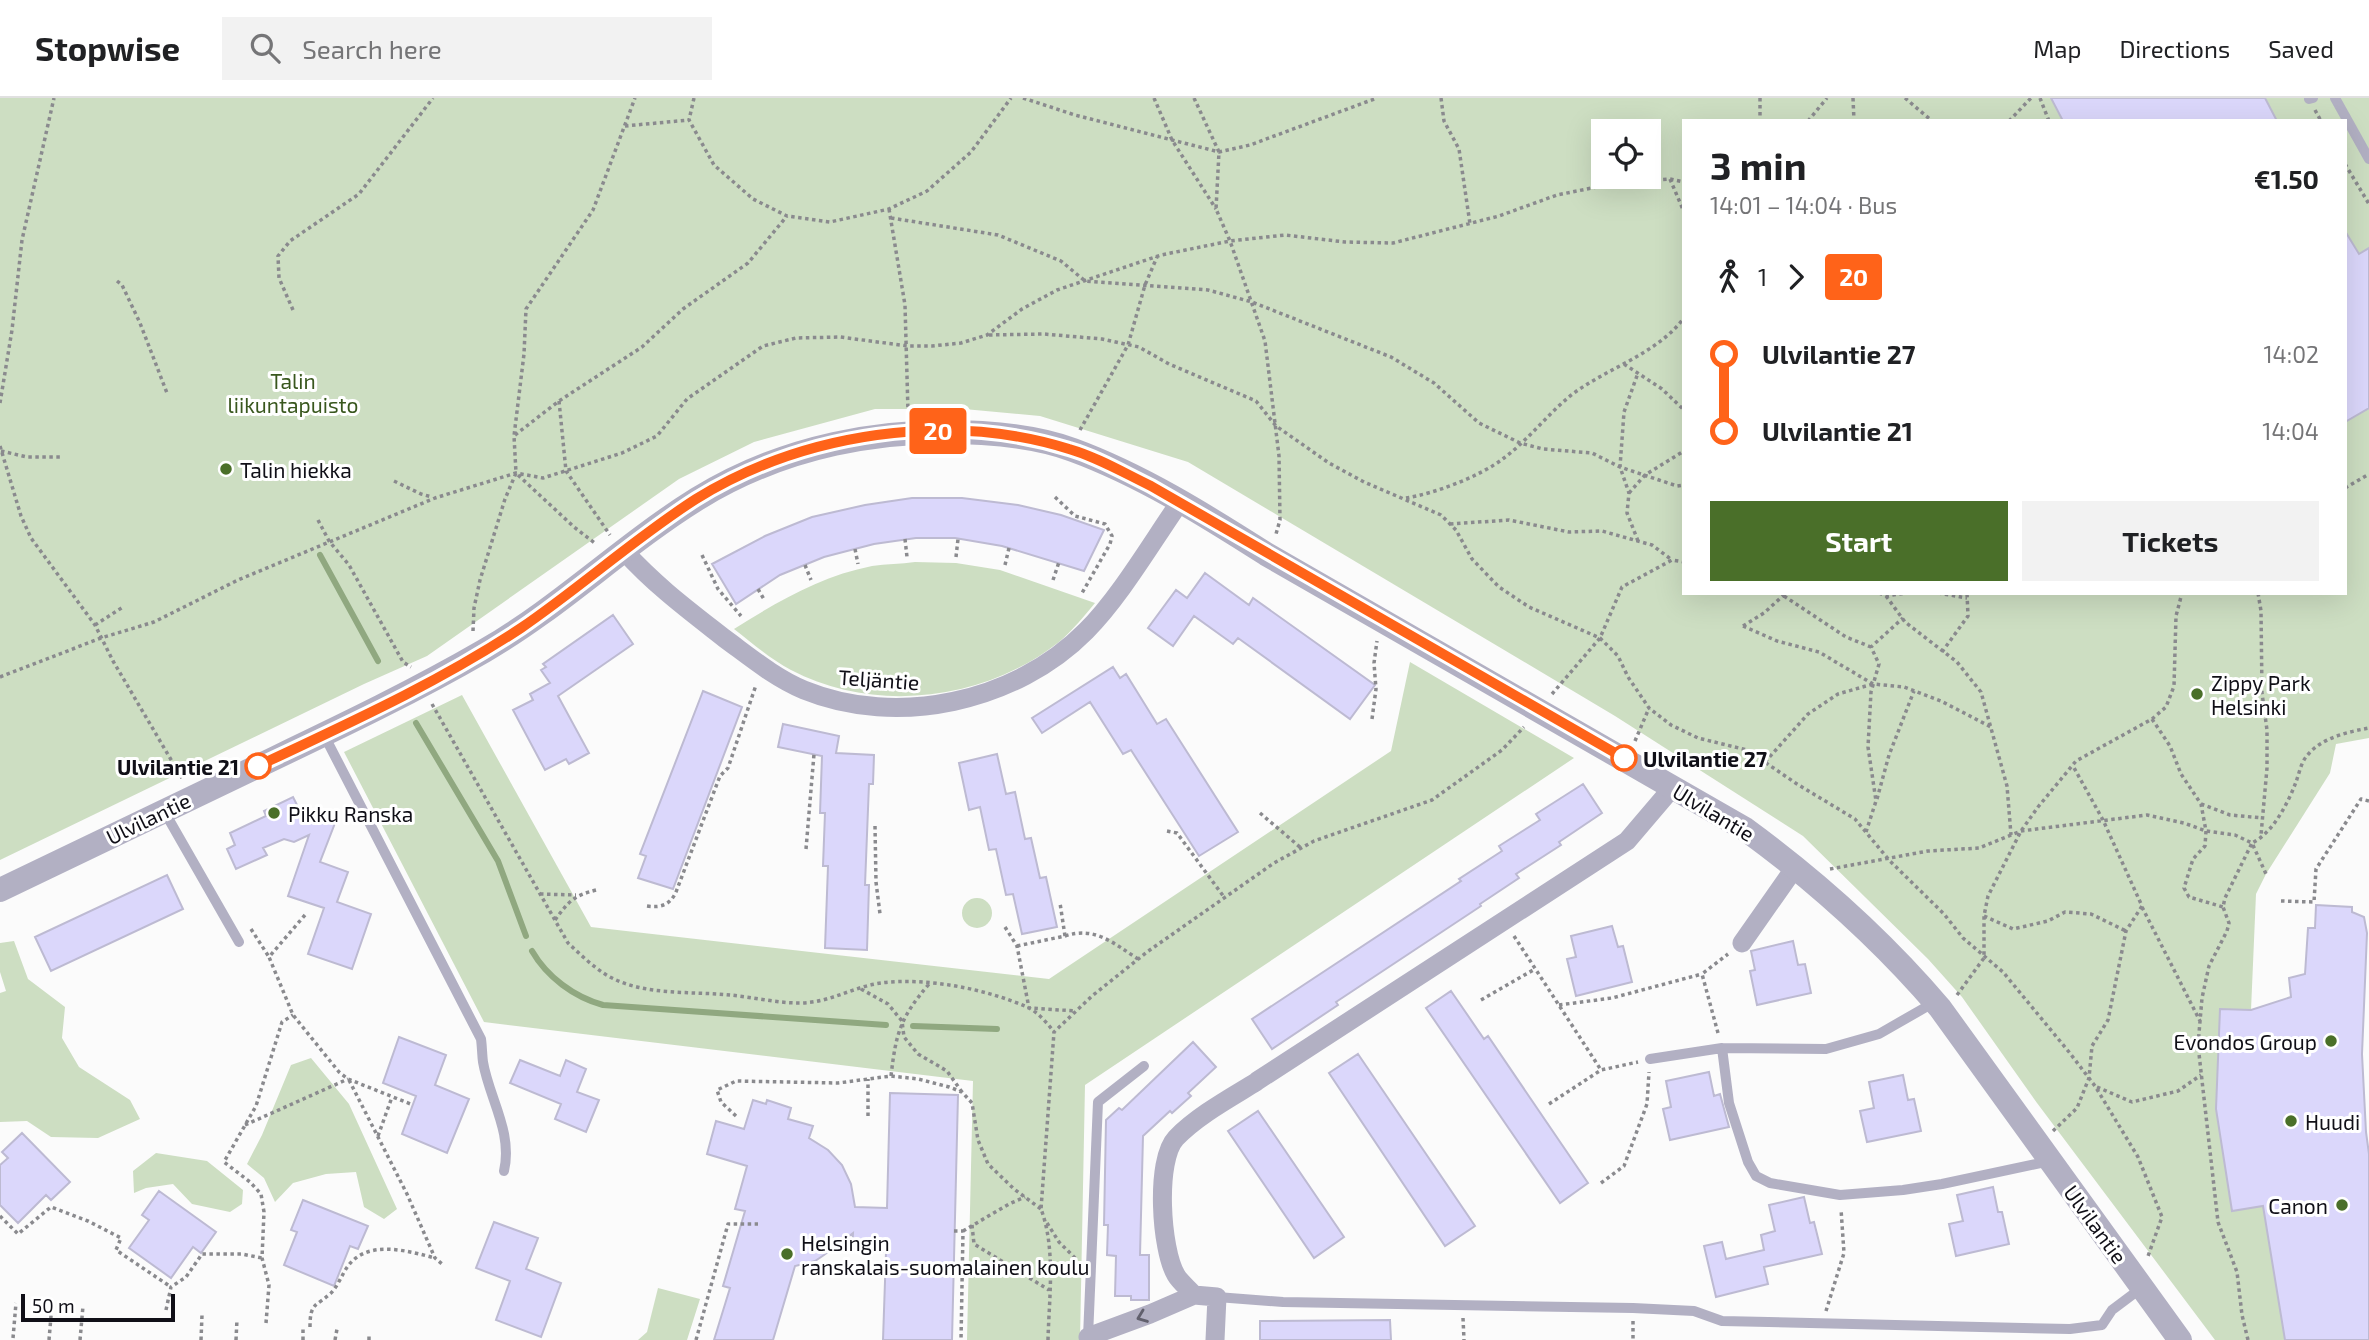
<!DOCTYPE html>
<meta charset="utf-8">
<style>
:root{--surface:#fff;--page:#f2f2f2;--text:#202124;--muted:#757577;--line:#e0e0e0;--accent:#4a6f29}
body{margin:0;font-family:"Exo 2",sans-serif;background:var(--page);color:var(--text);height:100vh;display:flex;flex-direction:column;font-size:26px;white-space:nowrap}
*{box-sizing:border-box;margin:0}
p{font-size:23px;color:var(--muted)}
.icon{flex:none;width:38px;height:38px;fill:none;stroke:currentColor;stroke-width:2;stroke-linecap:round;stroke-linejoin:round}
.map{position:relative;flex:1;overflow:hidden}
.details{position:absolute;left:1682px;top:21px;width:665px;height:476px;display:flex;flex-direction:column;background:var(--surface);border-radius:0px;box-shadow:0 7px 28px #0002}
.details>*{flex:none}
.badge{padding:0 14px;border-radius:5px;font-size:24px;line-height:46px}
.buttons{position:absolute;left:1591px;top:21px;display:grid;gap:14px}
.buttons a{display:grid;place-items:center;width:70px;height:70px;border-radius:0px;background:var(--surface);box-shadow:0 7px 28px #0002;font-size:35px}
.scale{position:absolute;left:21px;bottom:18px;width:154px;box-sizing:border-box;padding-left:7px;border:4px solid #100f17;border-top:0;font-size:19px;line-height:24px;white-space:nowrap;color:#100f17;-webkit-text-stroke:5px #fff;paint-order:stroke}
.map>.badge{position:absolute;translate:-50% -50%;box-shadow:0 0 0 4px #fff}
.legs{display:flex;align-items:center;gap:10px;height:77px;padding:0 28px;font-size:23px}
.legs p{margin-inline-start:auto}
.headline{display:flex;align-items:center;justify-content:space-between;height:119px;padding:0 28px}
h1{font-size:38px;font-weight:700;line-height:52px}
.primary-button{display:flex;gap:14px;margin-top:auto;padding:14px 28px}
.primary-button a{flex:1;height:80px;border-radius:0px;background:var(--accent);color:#fff;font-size:28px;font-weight:700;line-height:80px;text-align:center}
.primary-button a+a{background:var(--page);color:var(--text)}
ul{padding:0 28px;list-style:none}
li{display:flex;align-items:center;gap:24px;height:77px;font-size:26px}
li i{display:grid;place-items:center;width:10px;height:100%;margin:0 9px;background:currentColor}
li i::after{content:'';width:18px;height:18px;margin:-9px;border:5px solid;border-radius:50%;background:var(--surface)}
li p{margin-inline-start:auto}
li:first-child i{background:linear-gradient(#0000 50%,currentColor 0)}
li:last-child i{background:linear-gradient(currentColor 50%,#0000 0)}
header{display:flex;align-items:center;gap:42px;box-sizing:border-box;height:98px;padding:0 35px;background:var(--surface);border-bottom:2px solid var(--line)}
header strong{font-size:33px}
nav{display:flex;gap:38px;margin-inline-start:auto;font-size:24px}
.search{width:490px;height:63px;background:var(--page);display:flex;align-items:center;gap:18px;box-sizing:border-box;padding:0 24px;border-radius:0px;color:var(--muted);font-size:26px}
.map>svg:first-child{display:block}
.green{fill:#cddec2;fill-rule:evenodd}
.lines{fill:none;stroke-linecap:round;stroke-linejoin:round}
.stream{stroke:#90a880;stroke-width:6}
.building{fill:#dbd7fb;stroke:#bdbad2;stroke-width:2}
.path{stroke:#8a8a8e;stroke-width:3.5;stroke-dasharray:3.5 3.5;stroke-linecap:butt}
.service{stroke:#b2b0c3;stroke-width:10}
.minor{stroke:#b2b0c3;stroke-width:19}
.tertiary{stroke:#b2b0c3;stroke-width:24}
.oneway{stroke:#61606d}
.line-1-casing{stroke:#fff;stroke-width:16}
.line-1{stroke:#ff6319;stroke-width:10}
.poi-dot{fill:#4a6f29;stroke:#fff;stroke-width:2.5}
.stop-1-dot{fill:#fff;stroke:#ff6319;stroke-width:3.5}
.labels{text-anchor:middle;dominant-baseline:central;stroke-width:6;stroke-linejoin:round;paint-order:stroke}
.park-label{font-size:21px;fill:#39571e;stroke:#fff}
.poi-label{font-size:21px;fill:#100f17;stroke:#fff;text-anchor:start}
.street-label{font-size:21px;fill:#100f17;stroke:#fff}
.stop-label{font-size:21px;font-weight:bold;fill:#100f17;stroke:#fff;text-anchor:start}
</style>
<header>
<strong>Stopwise</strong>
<div class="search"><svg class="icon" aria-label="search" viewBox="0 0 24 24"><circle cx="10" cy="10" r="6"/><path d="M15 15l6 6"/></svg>Search here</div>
<nav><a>Map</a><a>Directions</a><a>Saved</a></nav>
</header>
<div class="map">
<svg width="2369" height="1242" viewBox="0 0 2369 1242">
<rect width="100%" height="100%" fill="#fbfbfb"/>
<!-- green -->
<path class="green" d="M0,0H2369V640L2336,646L2330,675L2266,776L2256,796L2251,912L2220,911L2216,1011L2232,1112L2263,1108L2285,1242H2215L2037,1005L1962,899L1928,861L1803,738L1615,618L1188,364L1040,318L964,311H875L754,344L679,381L427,558L364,586L0,762ZM1684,23H2345V495H1684ZM1603,33H1648V79H1603Z
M915,464L956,465L1000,472L1095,505C1084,518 1073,532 1059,544C984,603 875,616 791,572C770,561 752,545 734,531C777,504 821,478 872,468C886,466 901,466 915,464Z
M1410,564L1574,660L1085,987L1080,1242H967L973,983L484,924L344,654L462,597L591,829L1049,881L1391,653Z
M962 815a15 15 0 1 1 30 0a15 15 0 1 1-30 0Z
M14,843L28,881L65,909L62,940L79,969L130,1002L140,1021L98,1040L51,1039L27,1023L0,1024V895L6,893L0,874V845Z
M311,960L349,1006L397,1111L384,1121L364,1109L356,1074L326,1076L293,1085L275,1104L264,1080L247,1066L262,1037L291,967Z
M156,1055L207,1063L243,1092L242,1106L230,1114L192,1106L173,1086L146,1090L134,1095L133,1073Z
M658,1190L700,1201L687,1242H638L647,1234Z"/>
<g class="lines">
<!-- stream -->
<path class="stream" d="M320,457L378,563
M416,625L498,763L526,838
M532,853C547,879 574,899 603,907L886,927
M913,928L997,931"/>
</g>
<!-- building -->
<path class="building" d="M2051,0H2265L2277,23H2063Z
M2345,133L2359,156L2369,150V310L2345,324Z
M912,400H962L1018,407L1061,417L1104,432L1084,473L1002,448L955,440H916L874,446L824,459L780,477L736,506L712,466L765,438L812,419L865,407Z
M1205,475L1249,507L1253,500L1375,587L1350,621L1238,540L1233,546L1194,518L1173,548L1148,530L1176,492L1187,500Z
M613,517L633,546L558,598L589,655L569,666L566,661L545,672L513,612L533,602L530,596L550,585L541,572L546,569L543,566Z
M1113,569L1120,580L1126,576L1157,626L1166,621L1238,734L1199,758L1131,652L1123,656L1090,604L1042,635L1032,620Z
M703,593L742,609L673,791L638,780L646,758L640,756Z
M783,626L839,638L836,655L874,657L873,686H869L865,787H869L867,852L825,850L828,768H823L825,715H820L822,658L778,649Z
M997,656L1006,696L1015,694L1025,741L1031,740L1040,780L1046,779L1057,829L1022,836L1013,796L1006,797L996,751L989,752L980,709L969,712L959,665Z
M1583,686L1602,715L1559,744L1561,747L1516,776L1519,780L1480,806L1481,808L1336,904L1338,907L1272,951L1252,921L1461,783L1459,781L1502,753L1499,748L1540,722L1536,716Z
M293,699L300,713L335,725L320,764L348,774L337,804L371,816L352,871L308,856L324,810L288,798L309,737L294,744L284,741L263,750L267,757L236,771L227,751L235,747L230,735L266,718L264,713Z
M167,777L183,811L51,873L35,839Z
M2316,807L2352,809V814L2364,819L2367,835L2362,956L2366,1034L2369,1056V1242H2285L2263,1108L2232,1113L2216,1011L2220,911L2251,912L2291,899L2289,880L2305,876L2308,830H2315Z
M1612,828L1618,849L1623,848L1632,884L1576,898L1567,861L1576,859L1571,838Z
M1793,843L1798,867L1805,866L1811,895L1757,907L1750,873L1755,872L1751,853Z
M1451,893L1484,941L1488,938L1588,1085L1560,1105L1426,910Z
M399,939L446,957L435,987L469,1001L447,1055L402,1036L416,998L383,985Z
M1193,944L1216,969L1188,995L1191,998L1172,1015L1170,1013L1143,1038L1140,1157H1149V1202H1131V1198H1115L1116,1158L1107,1157L1108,1127H1104L1106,1022L1119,1010L1122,1012Z
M1358,956L1475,1128L1445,1148L1329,975Z
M520,962L560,978L566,962L586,971L577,994L599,1002L586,1034L555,1021L561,1006L510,985Z
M1709,974L1714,998L1720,996L1729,1029L1670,1042L1663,1011L1671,1009L1666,983Z
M1903,977L1908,1002L1914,1001L1921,1033L1867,1044L1860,1013L1874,1010L1869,984Z
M890,995L958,997L952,1242H883L886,1154L852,1153L853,1135L824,1157L815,1163L795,1168L773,1242H714L730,1190L723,1188L745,1113L735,1111L747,1068L707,1056L716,1023L744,1031L753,1002L766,1006L767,1002L791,1010L788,1021L813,1028L809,1040L828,1052L842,1067L851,1086L855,1109L887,1110Z
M1258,1013L1344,1139L1314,1160L1228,1033Z
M22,1035L70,1084L51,1102L46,1097L18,1125L0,1107V1067L8,1060L2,1054Z
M1993,1089L1998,1114H2002L2009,1146L1956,1158L1949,1126L1963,1123L1957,1097Z
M159,1093L216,1134L201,1155L193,1149L171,1180L129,1150L149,1122L142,1117Z
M1804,1099L1810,1125L1814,1124L1822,1156L1764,1169L1768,1186L1716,1199L1704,1148L1722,1144L1726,1161L1764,1152L1761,1137L1775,1133L1769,1107Z
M303,1102L368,1128L358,1151L350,1148L334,1188L284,1167L297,1134L291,1132Z
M494,1124L538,1140L526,1171L561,1185L541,1239L496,1222L510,1183L476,1170Z
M1390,1222L1391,1242H1260V1223Z"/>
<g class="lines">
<!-- path -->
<path class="path" d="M694,0L689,22L714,67L753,101L787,118L830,124L889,111L927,93L971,54L1011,0
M1023,0L1075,17L1219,54L1250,47L1377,0
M1154,0L1172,42L1216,111
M1194,0L1219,54L1216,111L1230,143L1265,243L1279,358L1280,422L1276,436
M1441,0L1444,23L1459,51L1470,126
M1760,0V23
M1853,0L1854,23
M1905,0L1932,23
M2040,0L2049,23
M2315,12L2321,23
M1808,23L1827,0
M2009,23L2031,0
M625,28L689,22
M2345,66L2369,106
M1670,81L1684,114
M889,111L905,207L908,314
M891,120L998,137L1061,163L1085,183L1208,192L1252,204L1391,259L1434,285L1479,325L1520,345L1543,351L1592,355L1620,369L1677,388L1684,387
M117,183L122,187L140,225L167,295
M293,212L279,180L278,158L290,143L359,96L433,0
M989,237L1044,236L1102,241L1139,249L1169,266L1256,303L1276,328L1329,365L1364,384L1441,417L1456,432L1472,461L1499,489L1529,509L1600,540L1618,558L1628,579L1649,610L1671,627L1698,640L1747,652L1797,686L1855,721L1889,762L1944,816L1963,840L2003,874L2069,954L2095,988L2138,1059L2162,1119L2147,1161
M1624,266L1662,291L1684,312
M559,303L566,373L610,437
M0,305L12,232L22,142L54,0
M1080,332L1128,247L1145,187L1157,159
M515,337L559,303L642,249L683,211L748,165L787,118
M0,348L21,418L31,440L95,527L113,563L183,682
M1,353L27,359H60
M518,377L574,429L596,446
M394,383L421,396L432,399
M2345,390L2369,376
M1629,395L1645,377L1684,353
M1055,399L1075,418L1105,426L1112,438L1110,446L1082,495
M1406,400C1436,395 1479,379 1504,360C1528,342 1547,317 1570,298C1606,270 1656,257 1684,220
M318,422L329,443L349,467L403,564L411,569
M1450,426L1509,422L1569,434L1602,433L1652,447L1672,462
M905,441L907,459
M1638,443L1627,415L1629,395L1620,369L1624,314L1638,275
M855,451L858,466
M702,457L718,491L741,518
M956,459L958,441
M805,467L811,482
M1005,467L1009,450
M1053,482L1059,464
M758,491L765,503
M1879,495L1886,498L1907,495
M1938,495L1967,500
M2258,495L2261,513L2262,595L2267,632V670L2261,737
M1784,498L1846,539L1871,549
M1886,498L1905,524L1957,564L1981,594L2007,688L2011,737
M95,527L123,509
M1743,528L1777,543L1819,554L1873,586L1904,589L1941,603L1991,629
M1743,528L1764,515L1786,495
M473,533L474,510L480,482L505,401L516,375L514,338L524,256L526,211L593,112L635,0
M1942,554L1968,518L1967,495
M0,579L101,540L154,524L238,482L435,400L516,375L543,380L622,355L657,338L687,301L763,248L796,240L840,239L908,248H932L961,245L987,237L1022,211L1057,192L1161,157L1230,143L1285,137L1345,144L1393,145L1499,118L1557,97L1622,84L1670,81L1684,84
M1552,596L1600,540L1622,489L1672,462L1684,464
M432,606L568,845C581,857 594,870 610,879C646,898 690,893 730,897C752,899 776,905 799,905C830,905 852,889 881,885C926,879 986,891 1027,909C1038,914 1047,925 1054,934
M1372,621L1376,591L1374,565L1377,543
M2152,621L2170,648L2181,676L2201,706L2206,733L2205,748L2193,761L2184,790L2189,799L2223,809
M1635,643L1649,610
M1765,664L1808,616L1838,596L1873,586
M1877,701L1889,657L1914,593
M2201,706L2230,717L2263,720
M1260,715L1301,750
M875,728L876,784L880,816
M1167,733L1177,735L1224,799
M1866,734L1876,703L1868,649L1871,594L1879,566L1871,549L1903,520
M806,751L814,656
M1830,771L1928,753L1979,750L2021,733L2147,717L2184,725L2206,733L2235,737L2252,745C2273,735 2288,705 2296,684C2299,676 2301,665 2306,659C2320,640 2347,634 2369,630
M540,796L576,797
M2281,803L2314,804L2316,771L2361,701L2369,703
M647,808C661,810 670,807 676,794L720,678L728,670L756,587
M2142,809L2200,923
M305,817L269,859L293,917L339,974L348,981L413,1007
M1984,818L2013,831L2048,823L2065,814L2091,816L2126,833
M555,822C569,803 573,798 596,792
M1005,829L1017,848L1029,910L1076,913
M251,831L269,859
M1065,838C1095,828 1113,845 1138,861
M1514,838L1601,972
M1017,848L1065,838L1060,805
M861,891L888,906L902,923L904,939L918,956L947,973L962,994
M1957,897L1984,860V818L1988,798L2021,733L2038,709L2076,663L2152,621L2166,609L2174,588L2176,518L2182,495
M1481,902L1535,871
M1559,907L1612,900L1702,876
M1718,935L1702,876L1728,856
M891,978C896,935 900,920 929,886
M349,982L407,1096L435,1160L442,1166
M2097,989L2132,1004L2178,993L2201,977
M1549,1006L1601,972L1638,964
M736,1018L721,1004L717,992L736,983L838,985L891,978L918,981L949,989L962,994L972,1005L978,1042L988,1066L1014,1091L1041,1111
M868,1018V981
M245,1027L348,981
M2053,1033L2077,1010L2089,980L2092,948L2108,922L2126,833L2142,808L2103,722L2073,668
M378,1038L392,999
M1601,1085L1624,1068L1647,1006L1649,974
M0,1118L18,1136L51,1109L88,1123L121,1140L116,1152L171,1189
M1047,1125L1059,1144L1077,1162
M972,1127L974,1146L1049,1192
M954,1133H963L961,1242
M963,1133L1009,1106L1025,1099
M166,1212L171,1189L186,1179L202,1156H242L262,1160
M1826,1213L1844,1155L1841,1111
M1463,1220L1464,1242
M1633,1223V1242
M266,1225L269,1187L262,1160L264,1114L261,1096L250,1084L224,1064L256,1008L282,924L293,917
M310,1229C310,1204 316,1209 331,1195C338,1188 342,1176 348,1168C368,1141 408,1153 435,1160
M13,1240L16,1205
M49,1242L52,1206
M80,1242L83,1208
M201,1242L202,1217
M236,1242L237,1221
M303,1242V1228
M335,1242L337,1231
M369,1242V1235
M696,1242L728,1126H758
M1048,1242C1049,1200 1056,1151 1041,1111L1054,934L1092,898L1147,854L1274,765L1314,743L1432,702L1502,652L1524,629
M2248,1242L2242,1217L2237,1174L2218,1124L2198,947L2202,900L2209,868L2227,833L2229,825L2223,809L2225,800L2252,745L2266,776"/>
<!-- service -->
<path class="service" d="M2335,0L2369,61
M2309,1L2313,0
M324,637L481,941C482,948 482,956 483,964C489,1000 513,1034 504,1073
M164,713L239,844
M1722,950L1729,1005L1748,1064L1756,1078L1770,1085L1840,1097L1903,1092L1942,1086L2050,1063
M1650,961L1722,950L1826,951L1879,936L1933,905
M1217,1199L1283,1204L1633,1210L1694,1213L1722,1223L2070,1231L2102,1227L2112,1212L2140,1191
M1088,1239L1098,1004L1144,968"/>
<!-- minor -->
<path class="minor" d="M624,453C656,488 687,511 724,540C750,559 775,580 804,592C897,630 1016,604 1086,533C1120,499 1152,444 1180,404
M1742,845L1796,768
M1257,983L1627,743L1673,689
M1088,1239L1150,1216L1194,1197
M1215,1242L1217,1199L1194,1197C1189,1191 1180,1184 1176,1177C1161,1152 1155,1062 1176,1040C1197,1018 1230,1000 1256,984"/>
<!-- tertiary -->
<path class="tertiary" d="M0,792C83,752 166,712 250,672C329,634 408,597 484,553C559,510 623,447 697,401C783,348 883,329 982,335C1013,337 1044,341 1073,352C1141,377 1205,417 1266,456L1745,731C1816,783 1882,842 1940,910L2180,1242"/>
</g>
<!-- one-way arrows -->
<defs><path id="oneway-chevron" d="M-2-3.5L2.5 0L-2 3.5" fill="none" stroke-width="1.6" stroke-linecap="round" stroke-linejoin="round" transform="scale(1.75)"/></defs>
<use class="oneway" href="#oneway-chevron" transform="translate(1142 1219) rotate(159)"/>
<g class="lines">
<!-- line-1 casing -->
<g class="line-1-casing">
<path id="line-1" d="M258,668C347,626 438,585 521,530C581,489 635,440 696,401C803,335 947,313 1069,351C1097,359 1124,375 1151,388L1624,660"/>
</g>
<!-- line-1 -->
<use href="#line-1" class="line-1"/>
</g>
<!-- markers -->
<g class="poi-dot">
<circle cx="226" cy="371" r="7"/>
<circle cx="2197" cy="596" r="7"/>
<circle cx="274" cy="715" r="7"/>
<circle cx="2331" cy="943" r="7"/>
<circle cx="2291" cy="1023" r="7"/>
<circle cx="2342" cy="1107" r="7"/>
<circle cx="787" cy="1156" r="7"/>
</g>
<g class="stop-1-dot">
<circle cx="1624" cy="660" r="12"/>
<circle cx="258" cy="668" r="12"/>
</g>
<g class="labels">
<!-- park labels -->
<g class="park-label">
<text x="293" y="282">Talin<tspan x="293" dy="24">liikuntapuisto</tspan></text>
</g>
<!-- poi labels -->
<g class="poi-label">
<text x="240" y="371">Talin hiekka</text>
<text x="2211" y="584">Zippy Park<tspan x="2211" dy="24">Helsinki</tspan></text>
<text x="288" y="715">Pikku Ranska</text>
<text x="2317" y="943" text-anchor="end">Evondos Group</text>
<text x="2305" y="1023">Huudi</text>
<text x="2328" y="1107" text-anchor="end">Canon</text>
<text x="801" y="1144">Helsingin<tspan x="801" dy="24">ranskalais-suomalainen koulu</tspan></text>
</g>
<!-- street labels -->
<g class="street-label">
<text transform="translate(879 581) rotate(4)">Teljäntie</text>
<text transform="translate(1714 714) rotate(31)">Ulvilantie</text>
<text transform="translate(148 720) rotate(-26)">Ulvilantie</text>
<text transform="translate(2096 1126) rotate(54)">Ulvilantie</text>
</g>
<!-- stop labels -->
<g class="stop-label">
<text x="1643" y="660">Ulvilantie 27</text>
<text x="239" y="668" text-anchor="end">Ulvilantie 21</text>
</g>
</g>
</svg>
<div class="buttons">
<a><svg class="icon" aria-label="locate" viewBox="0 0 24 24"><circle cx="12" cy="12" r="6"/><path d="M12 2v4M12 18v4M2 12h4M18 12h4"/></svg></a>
</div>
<div class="scale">50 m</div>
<b class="badge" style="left:938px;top:333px;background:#ff6319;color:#fff">20</b>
<section class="details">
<div class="headline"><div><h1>3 min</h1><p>14:01 – 14:04 · Bus</p></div><b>€1.50</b></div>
<div class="legs"><svg class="icon" aria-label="walk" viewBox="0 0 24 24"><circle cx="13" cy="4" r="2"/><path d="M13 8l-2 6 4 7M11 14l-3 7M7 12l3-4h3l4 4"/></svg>1<svg class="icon" aria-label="forward" viewBox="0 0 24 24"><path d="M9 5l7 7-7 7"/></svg><b class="badge" style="background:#ff6319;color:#fff">20</b></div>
<ul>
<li><i style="color:#ff6319"></i><b>Ulvilantie 27</b><p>14:02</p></li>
<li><i style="color:#ff6319"></i><b>Ulvilantie 21</b><p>14:04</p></li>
</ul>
<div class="primary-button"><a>Start</a><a>Tickets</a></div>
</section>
</div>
